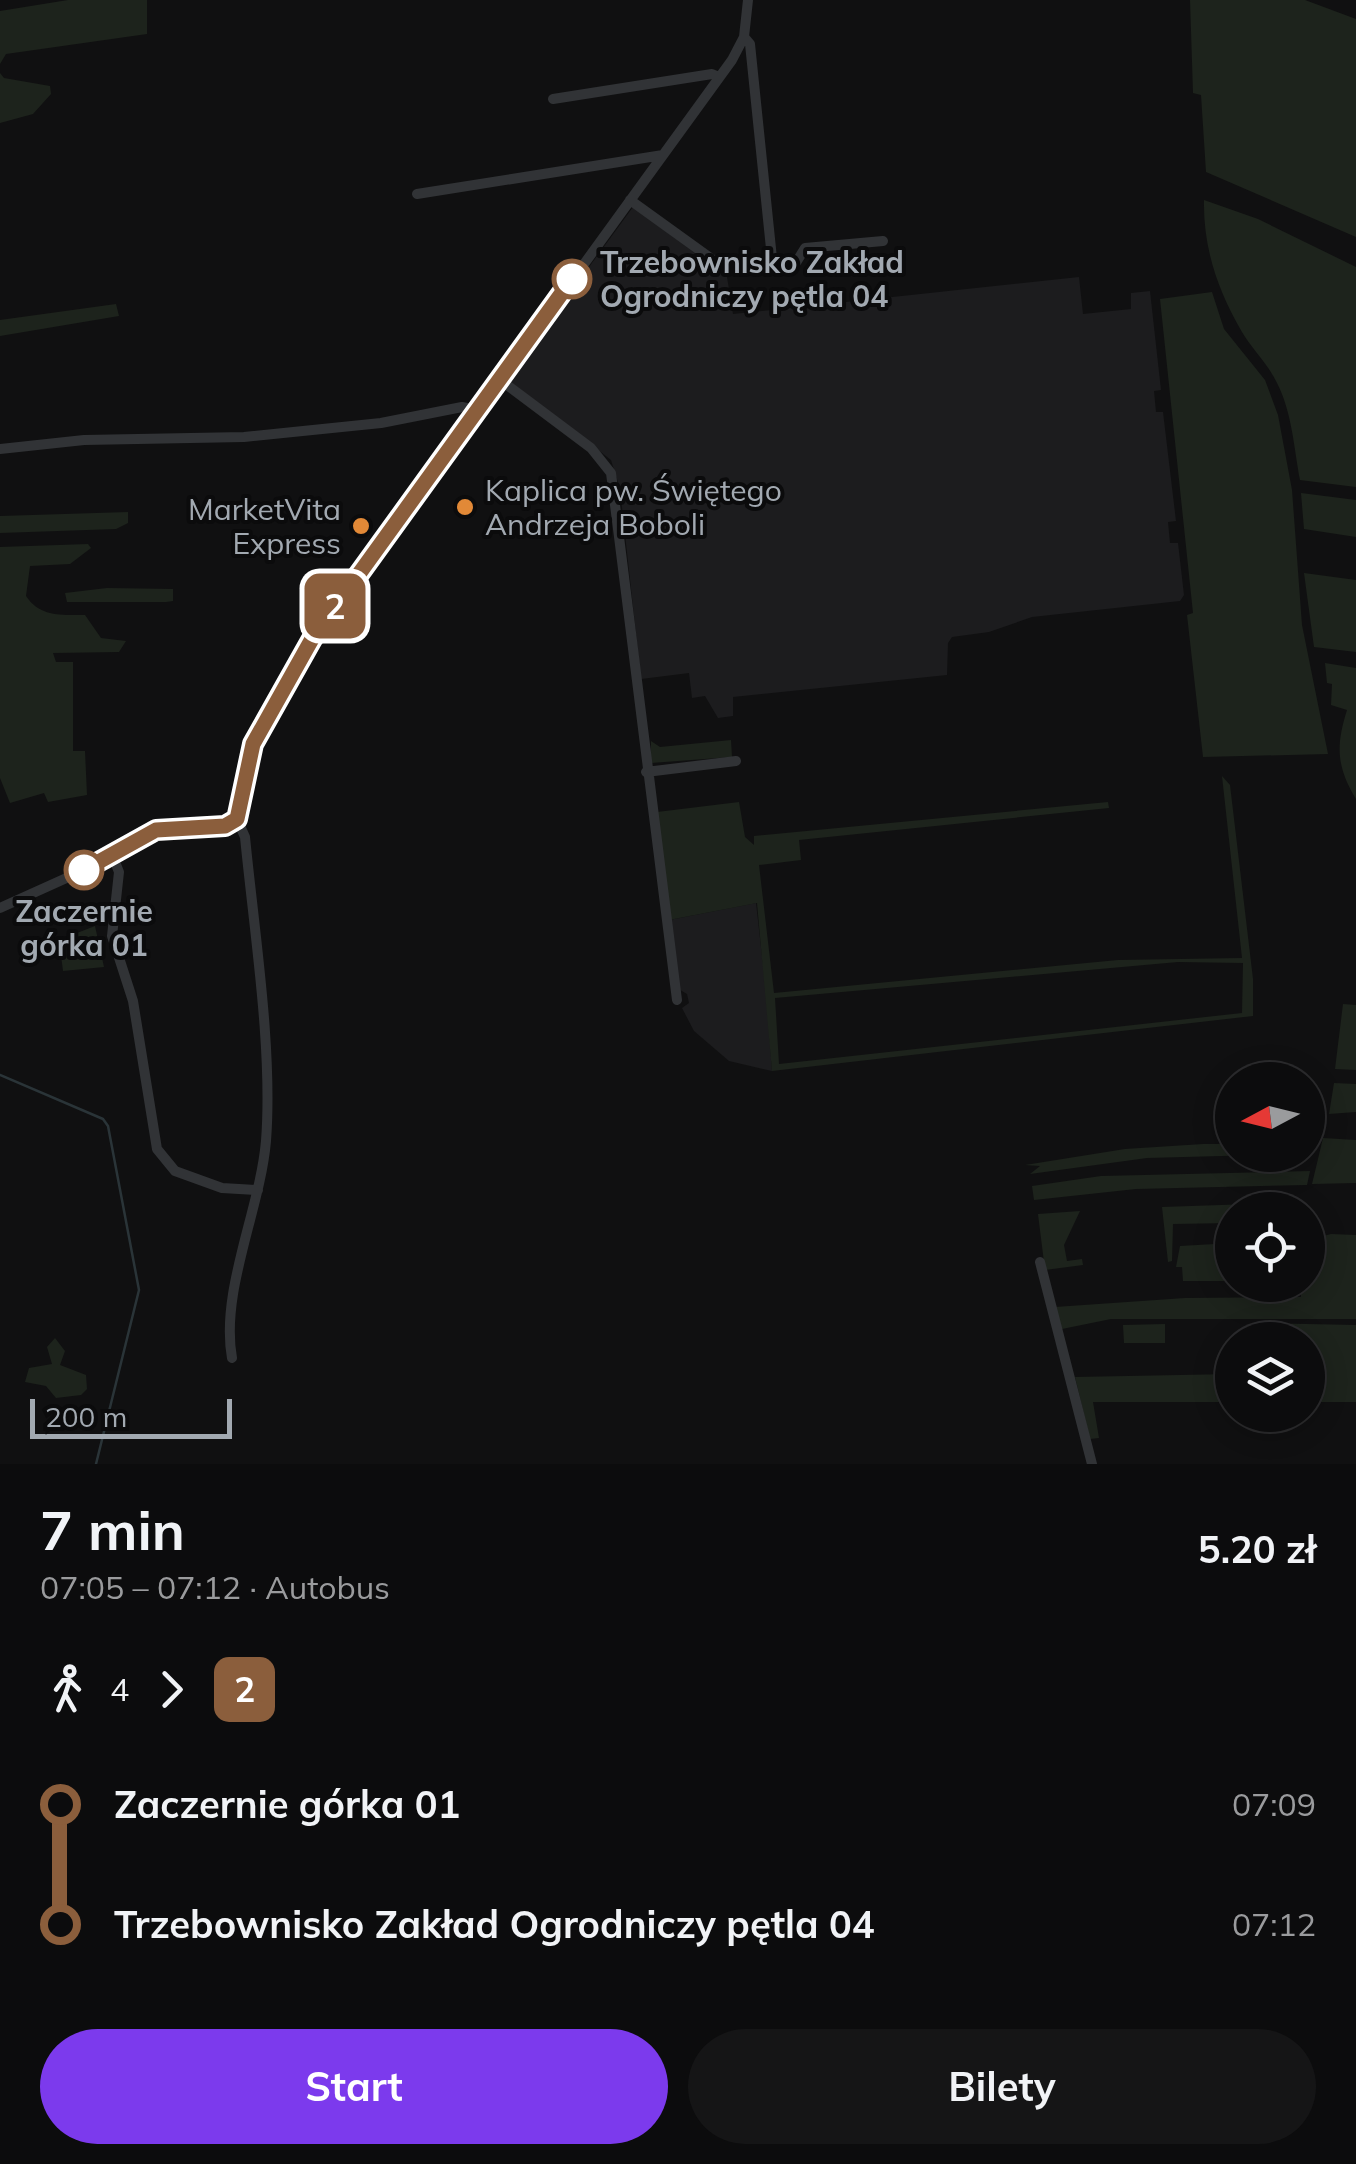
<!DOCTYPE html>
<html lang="pl">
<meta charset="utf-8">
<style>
:root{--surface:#0c0c0d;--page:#151516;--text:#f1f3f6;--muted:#9a9b9d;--line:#2c2c2e;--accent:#7c3aed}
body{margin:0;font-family:Mulish,sans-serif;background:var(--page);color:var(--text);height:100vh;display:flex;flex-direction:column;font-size:38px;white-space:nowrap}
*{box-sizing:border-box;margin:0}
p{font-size:32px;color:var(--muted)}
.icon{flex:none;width:55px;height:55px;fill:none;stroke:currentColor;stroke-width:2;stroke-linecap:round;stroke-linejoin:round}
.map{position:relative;height:1464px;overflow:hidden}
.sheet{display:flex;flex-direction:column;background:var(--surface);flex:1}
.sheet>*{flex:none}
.badge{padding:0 20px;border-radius:15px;font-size:35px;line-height:65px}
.needle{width:65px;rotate:263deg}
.tools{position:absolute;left:1215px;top:1062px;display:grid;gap:20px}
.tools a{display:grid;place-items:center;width:110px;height:110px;border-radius:50%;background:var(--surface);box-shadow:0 5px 25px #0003,0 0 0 2px var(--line);font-size:50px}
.scale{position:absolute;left:30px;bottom:25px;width:202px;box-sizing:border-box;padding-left:10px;border:5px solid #a2a9b1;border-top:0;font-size:28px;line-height:35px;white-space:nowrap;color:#a2a9b1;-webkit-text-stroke:8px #0b0b0c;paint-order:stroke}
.map>.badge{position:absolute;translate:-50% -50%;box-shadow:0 0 0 5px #fff}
.legs{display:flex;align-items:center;gap:15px;height:110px;padding:0 40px;font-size:32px}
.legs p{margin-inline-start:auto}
.overview{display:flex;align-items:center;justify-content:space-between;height:170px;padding:0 40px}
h1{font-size:55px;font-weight:700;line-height:75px}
.primary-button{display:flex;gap:20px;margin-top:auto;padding:20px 40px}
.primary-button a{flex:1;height:115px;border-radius:60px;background:var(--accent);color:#fff;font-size:40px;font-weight:700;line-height:115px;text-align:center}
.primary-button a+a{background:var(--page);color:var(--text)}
ul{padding:0 40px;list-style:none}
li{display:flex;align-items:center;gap:35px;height:120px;font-size:38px}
li i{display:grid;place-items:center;width:15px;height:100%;margin:0 12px;background:currentColor}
li i::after{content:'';width:25px;height:25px;margin:-12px;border:8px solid;border-radius:50%;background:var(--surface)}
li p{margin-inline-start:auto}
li:first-child i{background:linear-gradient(#0000 50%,currentColor 0)}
li:last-child i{background:linear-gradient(currentColor 50%,#0000 0)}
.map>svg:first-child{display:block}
.built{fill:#1c1c1e}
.green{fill:#1d231c;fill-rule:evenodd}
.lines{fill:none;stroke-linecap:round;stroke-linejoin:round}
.stream{stroke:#2a3438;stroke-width:2.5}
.minor{stroke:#313336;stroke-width:10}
.line-1-casing{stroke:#fff;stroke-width:22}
.line-1{stroke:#8b5e3c;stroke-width:15}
.stop-1-dot{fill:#fff;stroke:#8b5e3c;stroke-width:5}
.poi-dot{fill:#e28937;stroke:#0b0b0c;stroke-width:4}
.labels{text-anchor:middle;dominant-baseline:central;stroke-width:8;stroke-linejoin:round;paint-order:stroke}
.stop-label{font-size:30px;font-weight:bold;fill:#a2a9b1;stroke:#0b0b0c;text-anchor:start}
.poi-label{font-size:30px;fill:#a2a9b1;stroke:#0b0b0c;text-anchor:start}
</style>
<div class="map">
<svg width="1356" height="1464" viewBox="0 0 1356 1464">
<rect width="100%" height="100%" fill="#101011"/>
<!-- built -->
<path class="built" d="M633,207L727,277L733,314L1079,277L1083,314L1131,309V293L1150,291L1161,390L1154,391L1156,412H1163L1176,521L1168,522L1170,543H1178L1184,595L1180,601L1032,617L989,632L952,637L948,643L947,675L733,697V716L718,718L705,696L692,698L689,673L641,679L620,489L611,460L507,379Z
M756,903L767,1000L772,1071L729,1061L694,1031L682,1008L689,1003L687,994L677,988L669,920Z"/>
<!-- green -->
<path class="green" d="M68,0H147V34L6,54L0,64V11Z
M1190,0H1305L1356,19V237L1206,172L1201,95L1193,93Z
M0,73L4,78L50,86L51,94L33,114L0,123Z
M1204,200L1258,219L1356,267V487L1300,480C1294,448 1292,412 1277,383C1268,364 1252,349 1242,332C1218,291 1203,248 1204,200Z
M1212,292L1224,329L1265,380L1278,415L1292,490L1302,625L1328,754L1203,757L1187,615L1193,613L1160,299Z
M116,304L119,316L0,336V320Z
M1301,493L1356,500V537L1304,529Z
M128,512V523L116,529L0,533V516Z
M88,544L91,548L70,564L30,566L26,596C40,617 61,615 85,615L101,638L126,641L119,652L53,653L56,662H73V751H85L87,795L48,802L44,793L10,803L0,778V547Z
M1304,573L1356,580V652L1314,647Z
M107,588L173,589V601L166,602H67L65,593Z
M1325,663L1356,668V799C1336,766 1336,745 1347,710L1331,705L1332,684L1327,683Z
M731,740L732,757L651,763V741L660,747Z
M1222,776L1230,785L1253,979V1016L772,1071L757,903L669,920L657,812L739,802L745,837L754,845V836L1108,802L1109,808L799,840L801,860L759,865L774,993L1118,960L1242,958ZM1178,962L1243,963L1242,1013L779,1064L775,998Z
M95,926L104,967L63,971L59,940Z
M1343,1004L1356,1005V1070L1335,1069Z
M1334,1083L1356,1084V1112L1329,1114Z
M1323,1138L1356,1140V1183L1312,1184Z
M1203,1144H1232V1155H1259L1147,1158L1030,1174L1040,1166L1025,1165L1125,1149Z
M1310,1171L1307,1185L1136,1189L1034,1200L1032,1186L1101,1176Z
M1305,1202V1210H1232V1223L1173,1224L1172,1261L1168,1262L1162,1207Z
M1080,1211L1064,1245L1067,1261L1082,1259L1083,1265L1045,1270L1038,1214Z
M1331,1234L1356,1235V1319H1111L1062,1329L1055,1307L1185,1298L1301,1297V1285H1308V1240Z
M1232,1243V1281H1183L1182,1267H1176L1180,1246Z
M1263,1323L1356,1325V1402H1308V1340H1263Z
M1165,1324V1343H1124L1123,1325Z
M55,1338L65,1351L60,1365L86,1375L87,1389L81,1395L56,1398L46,1386L25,1382L29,1368L52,1364L47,1347Z
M1232,1374V1402H1093L1099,1438L1090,1439L1075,1377Z"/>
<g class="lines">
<!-- stream -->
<path class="stream" d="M0,1075L103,1119L108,1126L139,1290L96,1464"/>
<!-- minor -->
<path class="minor" d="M744,37L750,44L773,268
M553,99L712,74L719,77
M417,194L663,155
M630,200L727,270L794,266L805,248L883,241
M499,379L591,448L611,473L677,1000
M0,449L84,440L244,437L381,423L462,407L476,410
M646,772L736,761
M113,857L119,872L112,936L133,1001L157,1149L175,1171L222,1188L258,1190
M0,908L113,857L156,830L225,826L237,819
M1040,1262L1092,1464
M232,1358C220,1291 260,1210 266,1141C273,1049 254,930 245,837L237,819L253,744L312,639L732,60L744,37L748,0"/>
</g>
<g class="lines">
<!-- line-1 casing -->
<g class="line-1-casing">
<path id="line-1" d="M84,870L156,830L225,826L237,819L253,744L312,639L572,279"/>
</g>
<!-- line-1 -->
<use href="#line-1" class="line-1"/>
</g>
<!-- markers -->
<g class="stop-1-dot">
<circle cx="572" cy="279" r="18"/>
<circle cx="84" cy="870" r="18"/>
</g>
<g class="poi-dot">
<circle cx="465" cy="507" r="10"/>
<circle cx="361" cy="526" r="10"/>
</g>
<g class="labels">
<!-- stop labels -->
<g class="stop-label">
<text x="600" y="262">Trzebownisko Zakład<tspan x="600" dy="34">Ogrodniczy pętla 04</tspan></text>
<text x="84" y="911" text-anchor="middle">Zaczernie<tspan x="84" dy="34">górka 01</tspan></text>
</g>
<!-- poi labels -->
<g class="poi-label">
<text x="485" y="490">Kaplica pw. Świętego<tspan x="485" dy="34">Andrzeja Boboli</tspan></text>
<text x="341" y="509" text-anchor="end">MarketVita<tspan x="341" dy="34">Express</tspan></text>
</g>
</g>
</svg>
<div class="tools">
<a><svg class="needle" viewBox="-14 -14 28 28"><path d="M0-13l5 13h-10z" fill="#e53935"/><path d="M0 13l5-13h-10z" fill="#9a9b9d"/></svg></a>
<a><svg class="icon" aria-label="locate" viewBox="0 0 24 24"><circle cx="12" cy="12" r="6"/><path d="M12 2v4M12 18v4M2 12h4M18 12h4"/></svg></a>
<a><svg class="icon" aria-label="layers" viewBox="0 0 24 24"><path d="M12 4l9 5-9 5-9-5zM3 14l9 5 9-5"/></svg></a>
</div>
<div class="scale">200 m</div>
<b class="badge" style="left:335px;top:606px;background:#8b5e3c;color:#fff">2</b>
</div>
<section class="sheet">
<div class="overview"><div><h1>7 min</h1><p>07:05 – 07:12 · Autobus</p></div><b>5.20 zł</b></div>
<div class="legs"><svg class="icon" aria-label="walk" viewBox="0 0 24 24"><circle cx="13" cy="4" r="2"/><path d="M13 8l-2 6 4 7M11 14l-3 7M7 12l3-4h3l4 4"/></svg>4<svg class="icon" aria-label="forward" viewBox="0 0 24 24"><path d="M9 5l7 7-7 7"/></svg><b class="badge" style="background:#8b5e3c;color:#fff">2</b></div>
<ul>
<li><i style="color:#8b5e3c"></i><b>Zaczernie górka 01</b><p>07:09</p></li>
<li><i style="color:#8b5e3c"></i><b>Trzebownisko Zakład Ogrodniczy pętla 04</b><p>07:12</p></li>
</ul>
<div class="primary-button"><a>Start</a><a>Bilety</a></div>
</section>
